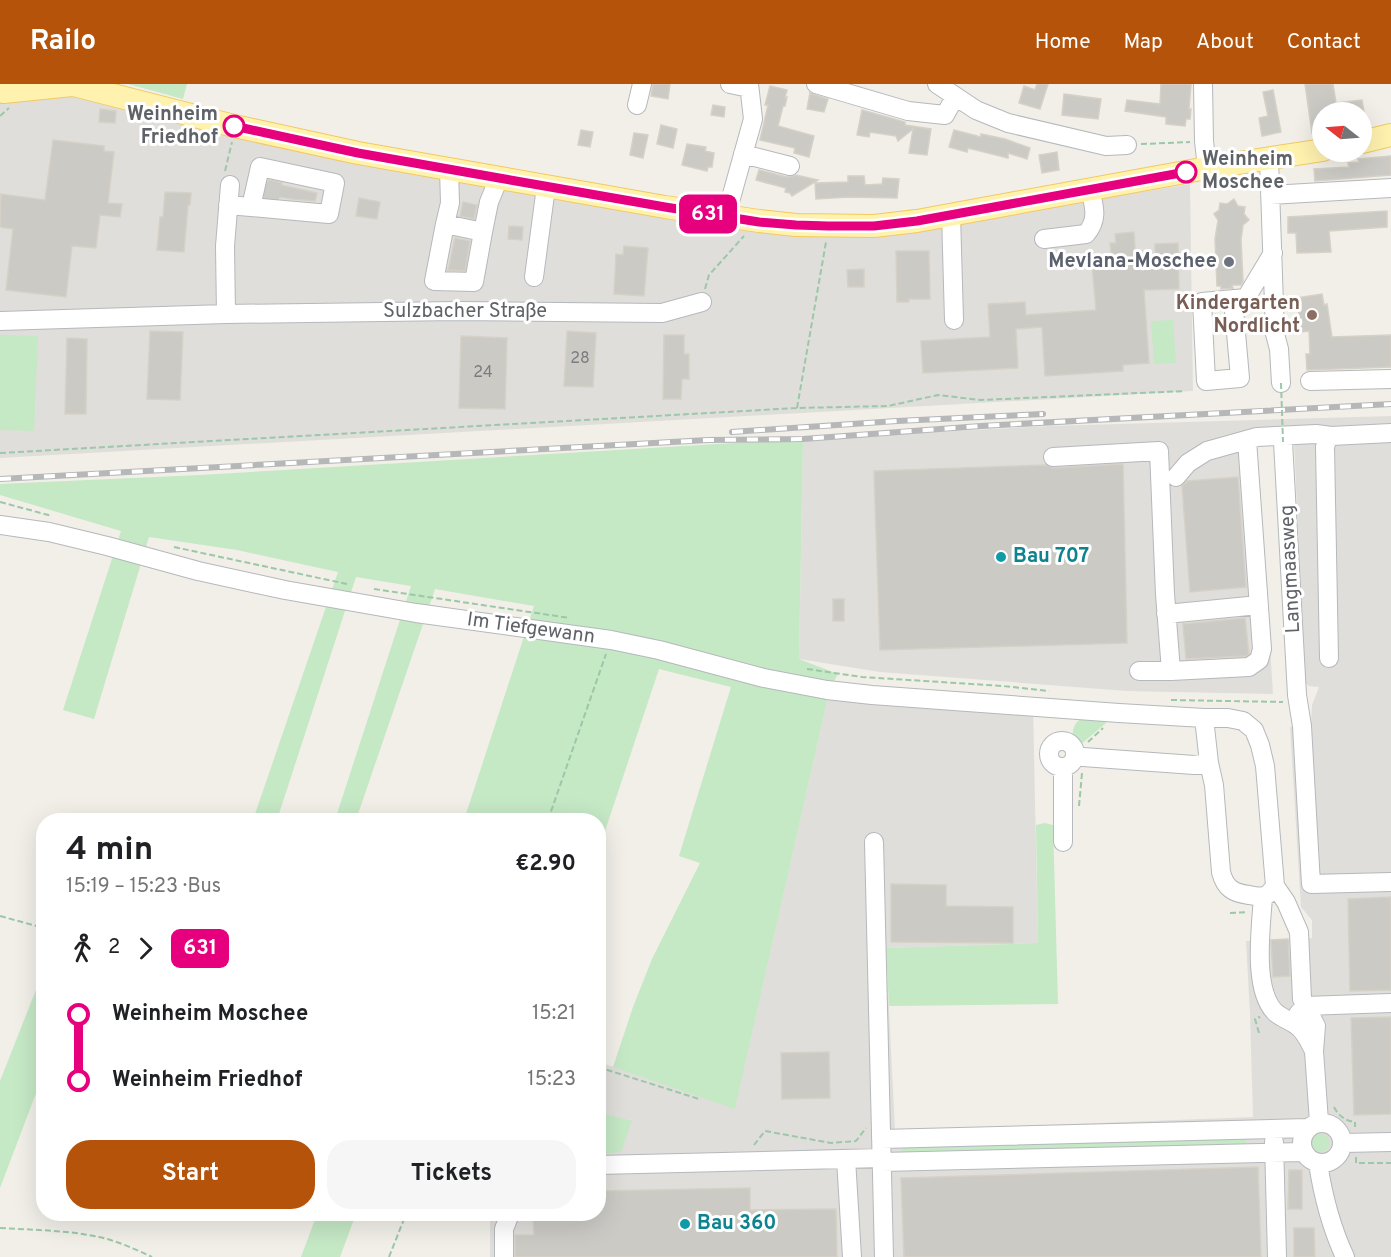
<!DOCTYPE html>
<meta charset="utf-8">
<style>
:root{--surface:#fff;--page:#f6f6f6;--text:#202124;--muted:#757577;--accent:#b45309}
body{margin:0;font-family:Overpass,sans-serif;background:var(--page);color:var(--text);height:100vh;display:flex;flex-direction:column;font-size:22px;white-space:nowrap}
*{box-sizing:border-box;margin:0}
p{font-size:20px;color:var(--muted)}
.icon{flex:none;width:33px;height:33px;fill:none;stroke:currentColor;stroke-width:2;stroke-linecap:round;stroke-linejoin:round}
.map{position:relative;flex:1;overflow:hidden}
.drawer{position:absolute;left:36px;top:729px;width:570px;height:408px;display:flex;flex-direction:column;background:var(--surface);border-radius:24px;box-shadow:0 6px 24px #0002}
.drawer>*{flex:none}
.badge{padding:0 12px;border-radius:9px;font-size:21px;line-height:39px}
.needle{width:39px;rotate:287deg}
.fabs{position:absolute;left:1312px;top:18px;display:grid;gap:12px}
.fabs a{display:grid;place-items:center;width:60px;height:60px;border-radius:50%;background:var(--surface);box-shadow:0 6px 24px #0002;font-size:30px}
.map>.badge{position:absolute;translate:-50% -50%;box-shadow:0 0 0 3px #fff}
.legs{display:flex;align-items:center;gap:9px;height:66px;padding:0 30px;font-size:20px}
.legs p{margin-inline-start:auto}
.summary{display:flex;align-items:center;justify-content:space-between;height:102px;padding:0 30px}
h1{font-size:33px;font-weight:700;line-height:45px}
.action{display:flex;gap:12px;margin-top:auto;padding:12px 30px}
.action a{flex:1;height:69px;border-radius:24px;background:var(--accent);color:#fff;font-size:24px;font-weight:700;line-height:69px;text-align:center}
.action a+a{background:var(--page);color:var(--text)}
ul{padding:0 30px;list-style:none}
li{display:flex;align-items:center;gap:21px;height:66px;font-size:22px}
li i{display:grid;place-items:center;width:9px;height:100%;margin:0 8px;background:currentColor}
li i::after{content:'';width:15px;height:15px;margin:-8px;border:4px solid;border-radius:50%;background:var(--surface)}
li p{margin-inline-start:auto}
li:first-child i{background:linear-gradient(#0000 50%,currentColor 0)}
li:last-child i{background:linear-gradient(currentColor 50%,#0000 0)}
header{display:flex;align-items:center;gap:36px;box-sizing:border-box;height:84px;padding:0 30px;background:var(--accent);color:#fff}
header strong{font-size:28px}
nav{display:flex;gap:33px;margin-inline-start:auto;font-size:21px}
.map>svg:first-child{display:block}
.industrial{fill:#e0deda}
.green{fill:#c5e8c5}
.building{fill:#cccac5;stroke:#d6d1c6;stroke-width:1.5}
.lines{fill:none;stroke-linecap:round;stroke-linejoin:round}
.minor-tunnel{stroke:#ccccc8;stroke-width:18;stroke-dasharray:18 9;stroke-linecap:butt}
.minor-casing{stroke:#b5b8bc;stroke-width:20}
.major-casing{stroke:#f2c960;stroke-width:24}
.path{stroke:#9cc7a9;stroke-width:2;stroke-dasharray:6 3;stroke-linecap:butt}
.minor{stroke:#fff;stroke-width:18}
.major{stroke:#fff2af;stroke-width:22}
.rail-casing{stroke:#b6b7b8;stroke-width:6}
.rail{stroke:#fff;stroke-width:4;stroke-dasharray:11;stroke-linecap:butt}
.path-bridge{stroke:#9cc7a9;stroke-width:2;stroke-dasharray:6 3;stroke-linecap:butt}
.line-1-casing{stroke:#fff;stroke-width:14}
.line-1{stroke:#e6007e;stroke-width:9}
.stop-1-dot{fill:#fff;stroke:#e6007e;stroke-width:3}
.worship-dot{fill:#6b7280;stroke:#fff;stroke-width:2}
.education-dot{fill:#8d6e63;stroke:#fff;stroke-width:2}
.culture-dot{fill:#0f9aa8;stroke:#fff;stroke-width:2}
.labels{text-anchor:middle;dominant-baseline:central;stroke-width:6;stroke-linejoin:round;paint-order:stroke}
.number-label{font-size:16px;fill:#7a7d7f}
.stop-label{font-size:20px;font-weight:bold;fill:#5f6368;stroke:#fff;text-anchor:end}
.worship-label{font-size:20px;font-weight:bold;fill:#5b616d;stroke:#fff;text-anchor:end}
.education-label{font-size:20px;font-weight:bold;fill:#785e54;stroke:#fff;text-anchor:end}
.street-label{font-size:20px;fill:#5f6368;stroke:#fff}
.culture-label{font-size:20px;font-weight:bold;fill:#0d838f;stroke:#fff;text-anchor:start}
</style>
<header>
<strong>Railo</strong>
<nav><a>Home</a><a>Map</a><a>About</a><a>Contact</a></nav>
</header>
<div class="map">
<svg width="1391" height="1173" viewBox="0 0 1391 1173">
<rect width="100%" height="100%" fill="#f1efe8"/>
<!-- industrial -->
<path class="industrial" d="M0,0L80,11L256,59L434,92L900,147L1190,100L1193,307L0,374Z
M1391,332V1173H490V1138L493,1130H598L599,978L735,1024L830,604L1033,622L1038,859L886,864L895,1047L1253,1033L1250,930L1246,857L1312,854V836L1301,823L1290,643L1311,641L1312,621L1319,603L1309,602L1305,599L1294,357L1257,358L1273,610L1127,607L880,588L799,575L803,355L1051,342Z"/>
<!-- green -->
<path class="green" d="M128,0H187L183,15Z
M1173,236L1176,279L1154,280L1151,237Z
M0,251L38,252L34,347L0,346Z
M803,355L799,575L838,590L830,604L735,1025L613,983L633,923L652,875L700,779L679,772L731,603L659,585L599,765L598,736H464L534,522L435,505L356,736H335L411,502L356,493L277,736H253L338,488L237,466L149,453L94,635L63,626L121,447L0,411V400L200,391Z
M1082,634L1105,636L1106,639L1080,661H1078L1074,659C1071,649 1073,639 1082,634Z
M1045,739L1053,741L1058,920L889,922L886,864L1038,859L1036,741Z
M43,888V991L0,1104V997Z
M598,1028L632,1037L621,1068L599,1070Z
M1312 1059a9 9 0 1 1 18 0a9 9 0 1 1-18 0Z
M1246,1052V1062L901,1071V1063Z
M317,1130H356L340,1173H301Z"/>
<!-- building -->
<path class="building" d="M653,0H670L668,15L651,12Z
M1037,0H1048L1040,25L1019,19L1024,2L1035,6Z
M1161,0H1191L1189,25H1191L1190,35H1186L1185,42L1166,40V33L1125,27L1127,16L1160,20Z
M1305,0H1333L1336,19L1362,16L1364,28H1323V47L1312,49Z
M770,2L787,6L785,13H787L785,22H783L778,42L814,52L809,73L794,69L795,64L760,56L768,21H765Z
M1273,6L1281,48L1262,52L1259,34L1268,32L1263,8Z
M810,9L828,15L824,28L807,25Z
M1064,10L1101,15L1098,35L1062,31Z
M713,21L725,23L724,33L711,31Z
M100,25L116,27L115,39L99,38Z
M862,26L905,38V41L931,45L927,71L909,69L913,45L898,57L896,52L870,48L869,53L857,51Z
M661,41L677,45L673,64L657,60Z
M581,46L593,48L590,63L578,61Z
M954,46L981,53V50L1005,55L1030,64L1027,75L1008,69V74L968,64L967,68L949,63Z
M634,49L648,51L643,74L630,71Z
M53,56L104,62V67L114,68L108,119L122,120L120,133L100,131L96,164L72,162L66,213L6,206L13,145L0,143L1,110L45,116Z
M687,60L706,63L705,67L714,69L712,83H708L707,87L682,81Z
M1057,68L1059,86L1042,89L1039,71Z
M1391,72V91L1315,97L1314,85L1349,83L1348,79L1359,78L1358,75Z
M759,86L787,93L796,91L818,96L792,112L790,109L785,108L786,104L756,96Z
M848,92H864L865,101L882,100L883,94L899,95L897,114L849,113L816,115L815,99L848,98Z
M269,96L282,99L281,101L317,109L315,117L292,115L279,113L278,114L265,113Z
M165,108L191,109L190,121H188L184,168L157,166L160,133H163Z
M359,114L380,118L377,135L356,132Z
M1234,115L1238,122L1245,123L1244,130L1249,136L1243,141L1241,156L1243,197L1241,201H1232L1233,204L1221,205V202H1217L1215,155L1218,136L1214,130L1219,126L1220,119L1227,120Z
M463,118L477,121L474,135L460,132Z
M1387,127V143L1329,147L1331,168L1297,169L1296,149H1288V133Z
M509,142L523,143L522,156L508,155Z
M1134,148L1136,178L1155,176V160L1178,159L1179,205L1144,206L1149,279L1123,281V287L1045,292L1042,243L1016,245L1018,284L923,289L921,257L990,253L988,220L1025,218L1026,231L1096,226L1092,181L1112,179L1110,159H1116L1115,150Z
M455,154L470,157L465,187L448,186Z
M624,162L648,164L644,212L614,210L616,170L623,171Z
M896,167H929L930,215H909V218H897Z
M864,185V203H848L847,186Z
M1322,210L1324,221L1327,220L1332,253L1391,251V283L1307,286L1306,270H1310L1309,247L1301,248L1297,214Z
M150,247L183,248L180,316L147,315Z
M567,247L596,249L593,303L564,302Z
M664,251H684V270H689V295H682L681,315H663Z
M461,252L507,254L505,325L459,324Z
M67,254L87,255L86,330H65Z
M1123,380L1127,559L880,566L874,387L1046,381L1054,384Z
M1238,393L1246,503L1190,508L1182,402L1187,397Z
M833,515H844V537H833Z
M1245,534L1249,570L1246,572L1186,575L1183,540Z
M891,800L946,801V822L1013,823V859L891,858Z
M1391,813V906L1350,907L1348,815Z
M1288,855L1290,892L1273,893L1271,856Z
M1391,933V1030L1354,1031L1351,934Z
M829,968L830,1014L782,1015L781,969Z
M1258,1083L1261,1173H904L901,1094Z
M1289,1086H1302V1125H1288Z
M750,1104V1126L836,1125L837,1173H515V1151H534L533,1130H598V1107Z
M1294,1144H1314L1315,1173H1294Z"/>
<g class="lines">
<!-- minor-tunnel -->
<path class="minor-tunnel" d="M269,116L274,94"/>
<!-- minor casing -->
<g class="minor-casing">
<path id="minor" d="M730,0L749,4
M816,0L908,27L945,31L955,13
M937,0L976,26L1008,39L1106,62L1127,61
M1203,0L1204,57L1207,84
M637,21L642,0
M743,70L790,82
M1269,75L1275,250L1279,265L1281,299
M449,85L450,119L445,140L483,148L489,118L499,94
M1270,111L1391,104
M228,121L329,130L335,99L260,83L251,123
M951,130L954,236
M726,132L753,35L749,0
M445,140L434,197L474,198L483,148
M1044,155L1086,150C1099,135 1094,122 1090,105
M534,193L546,103
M1233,215L1240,294L1206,297L1202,218L1246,214L1273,169
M226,230L225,162L230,101
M0,237L226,230L457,227L662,229L702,218
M1310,297L1391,295
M1283,358L1297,611L1302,642L1311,800L1391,798
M1053,373L1159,367L1165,510L1171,587
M1176,393L1188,379L1207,367L1257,353L1316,350L1331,352
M0,441L49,448L107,462L198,487L285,506L416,529L611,556L659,566L764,594L827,606L872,611L1119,629L1204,634H1228L1243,637L1254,646L1260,661L1265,682L1275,802C1272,806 1269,811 1264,812C1260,813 1254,812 1249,811C1233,809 1225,804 1221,788L1214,701L1209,679L1204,634
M1166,530L1259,521
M1329,574L1325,363L1327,356L1331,352L1391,349
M1139,587H1171L1249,583L1259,576L1262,565L1247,356
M1049 670a13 13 0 1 1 26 0a13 13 0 1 1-26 0Z
M1075,671L1083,673L1194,681L1209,679
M1063,683V758
M874,758L884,1173
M1275,802L1286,818L1299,848L1302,915L1316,942L1314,967L1319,1038
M1263,813C1261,843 1252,907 1276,929C1282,934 1289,936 1296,941C1305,947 1309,957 1314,967
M1298,930L1305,922L1391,919
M1302 1059a20 20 0 1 1 40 0a20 20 0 1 1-40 0Z
M881,1055L1308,1044
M1274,1058L1277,1173
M1343,1059L1391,1058
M846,1075L852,1173
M882,1078L1303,1068
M1318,1079C1323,1112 1331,1143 1345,1173
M598,1081L882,1074
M504,1173V1145L510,1130"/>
</g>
<!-- major casing -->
<g class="major-casing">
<path id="major" d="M70,0L234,42L358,69L665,123L759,137L796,141L874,142L917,137L1207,84L1323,66
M3,8L72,1
M1362,58L1391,51"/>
</g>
<!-- path -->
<path class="path" d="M0,32L9,24
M1141,60L1190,58
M225,87L232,58
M705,205L709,191L744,152
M797,324L826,158
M0,369L797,324L888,322L938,311L980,316L1185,307
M0,418L52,432
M174,463L347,500
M374,505L570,534
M807,585L862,593L1003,602L1049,607
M1171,616L1283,618
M1088,658L1103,644
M1079,722L1082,689
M548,736L606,570
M1230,829L1248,828
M0,832L44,844
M1259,949L1255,935L1259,933L1260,934
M598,983L699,1015
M1334,1023C1338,1031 1345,1037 1355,1038V1043
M754,1061L765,1047L831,1059L856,1057L866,1044
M1356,1073V1079H1391
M0,1144C33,1146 67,1146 99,1153C117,1157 135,1165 152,1173
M389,1173L406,1130"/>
<!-- minor -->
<use href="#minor" class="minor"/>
<!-- major -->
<use href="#major" class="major"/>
<!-- rail casing -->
<g class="rail-casing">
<path id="rail" d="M732,348L897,337L1043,330
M0,395L708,356L803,355L981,342L1391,320"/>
</g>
<!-- rail -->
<use href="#rail" class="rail"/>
<!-- path-bridge -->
<path class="path-bridge" d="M1281,299L1283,358"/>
</g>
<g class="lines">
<!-- line-1 casing -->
<g class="line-1-casing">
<path id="line-1" d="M234,42L358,69L499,94L665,123L759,138L796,141L828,142H874L917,137L1186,88"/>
</g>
<!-- line-1 -->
<use href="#line-1" class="line-1"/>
</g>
<!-- markers -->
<g class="stop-1-dot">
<circle cx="234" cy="42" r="10"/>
<circle cx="1186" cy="88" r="10"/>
</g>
<circle class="worship-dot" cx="1229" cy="178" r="6"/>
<circle class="education-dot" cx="1312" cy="231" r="6"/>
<g class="culture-dot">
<circle cx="1001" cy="473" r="6"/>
<circle cx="685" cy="1140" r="6"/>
</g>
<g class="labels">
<!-- number labels -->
<g class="number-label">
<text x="580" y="275">28</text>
<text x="483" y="289">24</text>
</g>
<!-- stop labels -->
<g class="stop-label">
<text x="218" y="31">Weinheim<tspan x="218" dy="23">Friedhof</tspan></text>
<text x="1202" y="76" text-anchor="start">Weinheim<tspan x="1202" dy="23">Moschee</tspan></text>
</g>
<!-- worship labels -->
<g class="worship-label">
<text x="1217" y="178">Mevlana-Moschee</text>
</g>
<!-- education labels -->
<g class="education-label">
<text x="1300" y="220">Kindergarten<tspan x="1300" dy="23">Nordlicht</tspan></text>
</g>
<!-- street labels -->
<g class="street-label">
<text x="465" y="228">Sulzbacher Straße</text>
<text transform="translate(1291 485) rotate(-93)">Langmaasweg</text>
<text transform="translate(531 545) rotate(8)">Im Tiefgewann</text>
</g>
<!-- culture labels -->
<g class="culture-label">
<text x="1013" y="473">Bau 707</text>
<text x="697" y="1140">Bau 360</text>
</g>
</g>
</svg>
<div class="fabs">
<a><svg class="needle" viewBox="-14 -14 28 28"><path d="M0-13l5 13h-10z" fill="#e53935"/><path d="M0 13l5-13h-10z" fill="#757577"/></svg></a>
</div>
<b class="badge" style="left:708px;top:130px;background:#e6007e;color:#fff">631</b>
<section class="drawer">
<div class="summary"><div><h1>4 min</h1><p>15:19 – 15:23 · Bus</p></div><b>€2.90</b></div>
<div class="legs"><svg class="icon" aria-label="walk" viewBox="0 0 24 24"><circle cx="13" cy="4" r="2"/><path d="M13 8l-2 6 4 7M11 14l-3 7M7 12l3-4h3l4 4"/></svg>2<svg class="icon" aria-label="forward" viewBox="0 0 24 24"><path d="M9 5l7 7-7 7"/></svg><b class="badge" style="background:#e6007e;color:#fff">631</b></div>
<ul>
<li><i style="color:#e6007e"></i><b>Weinheim Moschee</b><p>15:21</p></li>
<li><i style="color:#e6007e"></i><b>Weinheim Friedhof</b><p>15:23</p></li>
</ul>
<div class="action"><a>Start</a><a>Tickets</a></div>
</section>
</div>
